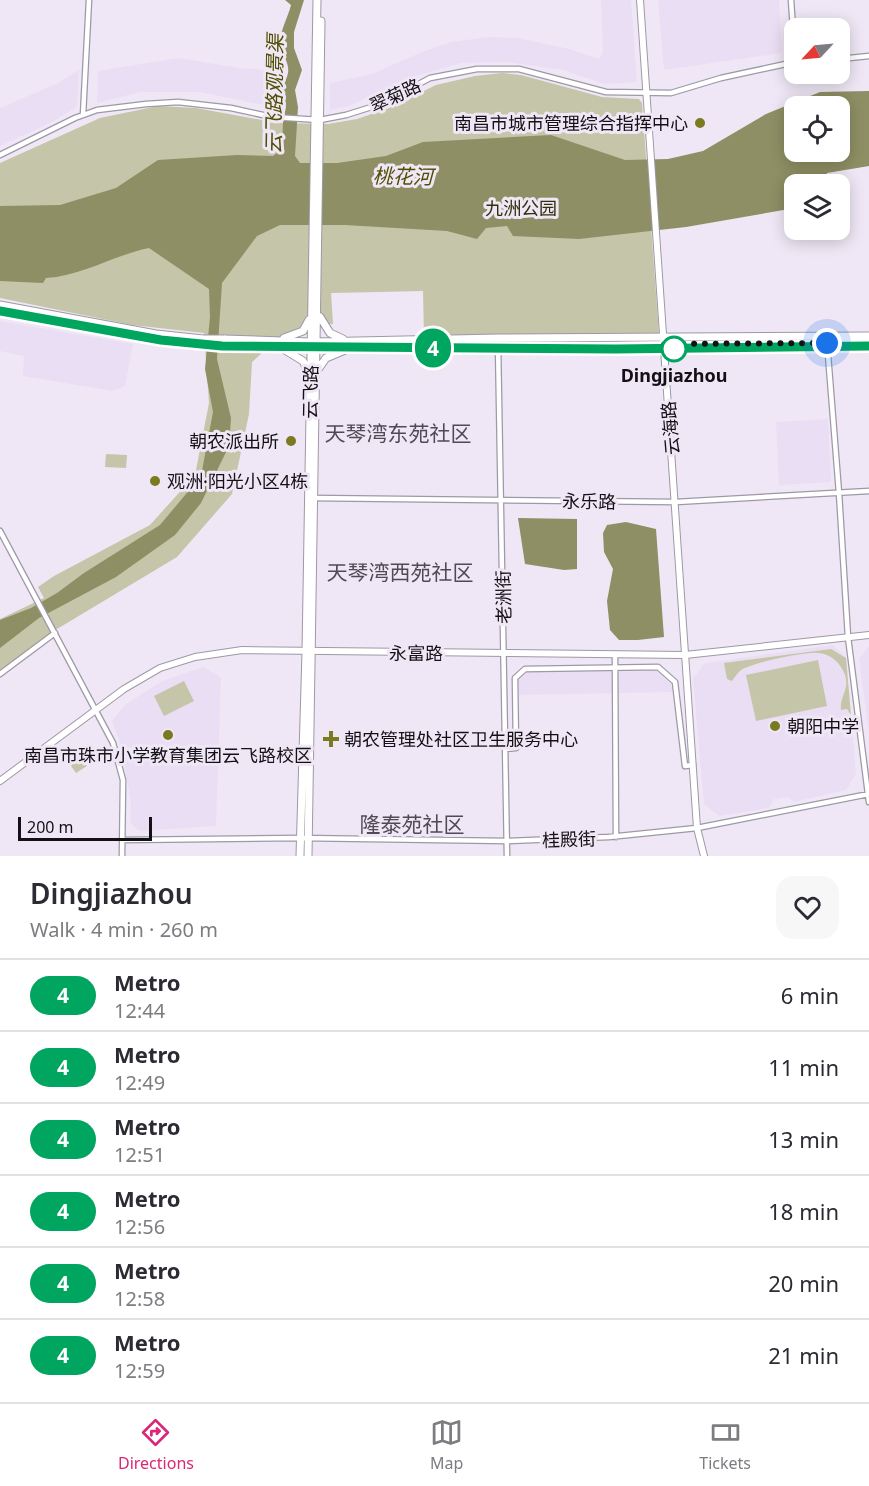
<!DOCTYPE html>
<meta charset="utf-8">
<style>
:root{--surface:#fff;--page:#f7f7f7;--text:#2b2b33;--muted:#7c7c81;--line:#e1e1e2;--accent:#db2777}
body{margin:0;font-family:"Noto Sans","Noto Sans SC",sans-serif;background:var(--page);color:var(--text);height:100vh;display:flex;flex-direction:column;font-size:22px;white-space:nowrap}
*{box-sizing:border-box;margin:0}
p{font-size:20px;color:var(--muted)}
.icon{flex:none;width:33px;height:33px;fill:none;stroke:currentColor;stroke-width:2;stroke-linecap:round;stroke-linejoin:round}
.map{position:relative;height:856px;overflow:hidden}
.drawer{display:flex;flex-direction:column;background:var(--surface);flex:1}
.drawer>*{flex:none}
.badge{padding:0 12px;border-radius:20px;font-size:21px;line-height:39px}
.needle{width:39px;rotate:244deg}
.buttons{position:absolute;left:784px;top:18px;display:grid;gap:12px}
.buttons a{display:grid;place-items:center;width:66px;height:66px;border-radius:12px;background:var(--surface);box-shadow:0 3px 15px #0003;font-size:30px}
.scale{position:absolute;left:18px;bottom:15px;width:134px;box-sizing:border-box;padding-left:6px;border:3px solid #141116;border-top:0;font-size:16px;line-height:21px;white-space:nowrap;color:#141116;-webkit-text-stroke:4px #efe7f5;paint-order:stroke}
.you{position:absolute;width:30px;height:30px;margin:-15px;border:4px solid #fff;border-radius:50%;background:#1a73e8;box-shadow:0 0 0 9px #1a73e833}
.map>.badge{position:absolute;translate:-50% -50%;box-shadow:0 0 0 3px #fff}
.round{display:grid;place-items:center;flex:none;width:63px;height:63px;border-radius:18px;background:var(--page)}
.head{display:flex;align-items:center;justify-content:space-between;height:102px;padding:0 30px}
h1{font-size:28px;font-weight:600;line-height:45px}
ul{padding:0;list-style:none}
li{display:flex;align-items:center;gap:18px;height:72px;padding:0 30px;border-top:2px solid var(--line)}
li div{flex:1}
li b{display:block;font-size:22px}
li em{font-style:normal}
li .badge{min-width:66px;font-weight:700;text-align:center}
.tab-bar{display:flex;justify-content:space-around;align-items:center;height:84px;border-top:2px solid var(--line);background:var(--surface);font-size:16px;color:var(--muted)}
.tab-bar a{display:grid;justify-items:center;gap:3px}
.tab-bar .selected{color:var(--accent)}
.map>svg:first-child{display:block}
.built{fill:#eadef4}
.green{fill:#c4c5a9}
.water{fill:#8e8f64;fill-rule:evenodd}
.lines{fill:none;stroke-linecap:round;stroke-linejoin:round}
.minor-casing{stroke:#9f98a6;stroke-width:7}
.tertiary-casing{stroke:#9f98a6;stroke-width:8}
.secondary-casing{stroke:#9f98a6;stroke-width:9}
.minor{stroke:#fff;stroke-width:4.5}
.tertiary{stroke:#fff;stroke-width:6}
.secondary{stroke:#fff;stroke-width:7}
.secondary-bridge-casing{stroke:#9f98a6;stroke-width:9;stroke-linecap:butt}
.secondary-bridge{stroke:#fff;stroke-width:7}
.line-casing{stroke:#fff;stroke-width:14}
.line{stroke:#00a560;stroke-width:9}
.walk{stroke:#141116;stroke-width:6;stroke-dasharray:0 10.8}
.poi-dot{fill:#7a7a21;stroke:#efe7f5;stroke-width:2}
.stop-dot{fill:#fff;stroke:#00a560;stroke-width:3}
.labels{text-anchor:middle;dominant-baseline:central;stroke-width:6;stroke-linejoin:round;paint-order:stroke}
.street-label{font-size:18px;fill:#141116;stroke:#efe7f5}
.poi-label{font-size:18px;fill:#141116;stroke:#efe7f5;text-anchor:start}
.park-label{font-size:18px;fill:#2f2f0a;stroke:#efe7f5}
.stop-label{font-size:18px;font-weight:bold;fill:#141116;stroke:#efe7f5}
.water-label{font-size:20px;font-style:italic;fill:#4f4e00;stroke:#efe7f5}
.quarter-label{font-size:21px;fill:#514a56;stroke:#efe7f5}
</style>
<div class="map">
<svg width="869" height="856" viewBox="0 0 869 856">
<rect width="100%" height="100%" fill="#efe7f5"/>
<!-- built -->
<path class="built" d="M601,0H631L637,82L604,84L563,70L507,62L461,63L405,79L349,106L330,110V83L372,74L422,52L451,42L489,37L518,38L569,49L599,59L603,53Z
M658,0H779L782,53L664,70Z
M178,58L239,68L266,70L269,106L199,92H140L97,103L98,71Z
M79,70L77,107L50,123L0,146V108L56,84Z
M0,321L133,344L125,386L113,391L23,376L24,356L0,351Z
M828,419L831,482L779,485L776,422Z
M833,645L846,657L856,774L846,790L794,802L788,797L774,799L769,808L719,816L704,804L693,679L705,663Z
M869,646V733L859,659Z
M203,667L221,677L216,826L139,831L130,822L131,804L122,749L112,721L125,705L162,681Z
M657,671L671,684L672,692L519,695L518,679L527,672Z"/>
<!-- green -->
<path class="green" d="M502,73L521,75L602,97L639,99L642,103L659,335L424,336L423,291L331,293L333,324C287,326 285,333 252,362L249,414L232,494L177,557L57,629L0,671V619L44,598L38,587L54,576L150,525L195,475L209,403L204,333L132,325L0,298V163L100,118L158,106L196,108L278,123L328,124L357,119L389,108L436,85L475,76Z
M106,454L127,455L126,468L105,467Z
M831,649L846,658L851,715L847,709L841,710C839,693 856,686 838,663C832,656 822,652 813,653C798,653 752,663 741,670C737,673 735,677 732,681L727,679L724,663Z
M818,660L827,706L756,721L746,675Z
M184,681L194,701L164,716L154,696Z
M74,748L87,766L76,773L63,755Z"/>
<!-- water -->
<path class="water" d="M285,0H304L294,32V48L302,70L295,90L298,107L295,156L300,163H337L386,156L423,142L551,135L625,160L668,159L703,151L766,114L820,92L869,91V166L827,173L825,184H795V208L686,227L579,239L513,236L507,226L486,228L477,239L447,231L345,225H280L257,236L222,283L217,359L231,418L229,446L201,503L175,535L116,577L39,618L0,648V620L31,608L57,593L84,573L160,525L201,476L213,412L205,369L210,317L209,289L149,248C114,255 82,276 46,278L43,283L0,281V206L60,205L116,188L158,160L237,155L273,156L282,149L283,122L286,107C273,85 285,89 288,73C290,62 280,52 280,41C281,29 288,17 291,5ZM795,106H840V152H795Z
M518,518L577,519V569L564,570L525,564Z
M626,522L656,529L664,637L638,640H619L610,630L607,601L613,569L604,552L603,533L607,525Z"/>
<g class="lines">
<!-- minor casing -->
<g class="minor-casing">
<path id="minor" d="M791,0L795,57
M840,59L869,56
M83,115L89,0
M0,155L75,118L97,110L146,104L178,102L231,108L272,117L320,120L346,115L381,104L430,78L477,69H519L606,92L671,93L721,78L795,62
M827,342L839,493L848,637L869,802
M498,344L507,856
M311,498L676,502L869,491
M0,531L113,743L123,780L122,856
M615,654L616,837
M0,674L55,633
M505,749L516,748L515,678L525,669L658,667L675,682L685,766L693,765
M122,840L300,838L507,841L609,837L697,828L869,794"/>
</g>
<!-- tertiary casing -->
<g class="tertiary-casing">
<path id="tertiary" d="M640,0L697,828L704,856
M0,781L124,689L160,668L195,657L242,650L685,655L869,635"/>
</g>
<!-- secondary casing -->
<g class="secondary-casing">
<path id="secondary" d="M0,305L156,334L203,339
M0,312L152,339L222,347L318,348L869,343
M320,317L330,333L343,339
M284,338L303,331L309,320
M224,339L311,342L498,338L869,336
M285,350L303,361L309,373
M319,368L326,358L345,350
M300,856L306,652L317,0
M308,856L321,21"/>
</g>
<!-- minor -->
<use href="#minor" class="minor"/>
<!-- tertiary -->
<use href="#tertiary" class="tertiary"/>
<!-- secondary -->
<use href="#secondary" class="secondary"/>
<!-- secondary-bridge casing -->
<g class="secondary-bridge-casing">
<path id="secondary-bridge" d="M203,339H224"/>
</g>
<!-- secondary-bridge -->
<use href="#secondary-bridge" class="secondary-bridge"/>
</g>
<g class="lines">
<!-- line casing -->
<g class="line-casing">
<path id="line" d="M0,311L161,340L222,346L615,349L869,346"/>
</g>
<!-- line -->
<use href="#line" class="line"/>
<!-- walk -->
<path class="walk" d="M674,349L663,344L827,343"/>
</g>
<!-- markers -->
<g class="poi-dot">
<circle cx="700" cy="123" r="6"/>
<circle cx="291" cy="441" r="6"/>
<circle cx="155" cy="481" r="6"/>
<circle cx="775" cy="726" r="6"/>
<circle cx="168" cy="735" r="6"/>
<path d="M328 730h6v6h6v6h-6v6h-6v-6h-6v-6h6z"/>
</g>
<circle class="stop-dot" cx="674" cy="349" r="12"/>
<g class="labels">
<!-- street labels -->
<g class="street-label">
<text transform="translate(395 95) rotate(-25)">翠菊路</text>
<text transform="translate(310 392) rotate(-89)">云飞路</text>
<text transform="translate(670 428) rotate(-95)">云海路</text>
<text transform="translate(589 501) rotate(1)">永乐路</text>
<text transform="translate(503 597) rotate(-91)">老洲街</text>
<text x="416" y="653">永富路</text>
<text transform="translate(569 839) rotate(-2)">桂殿街</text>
</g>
<!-- poi labels -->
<g class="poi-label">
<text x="688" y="123" text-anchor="end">南昌市城市管理综合指挥中心</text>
<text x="279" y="441" text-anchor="end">朝农派出所</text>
<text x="167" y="481">观洲·阳光小区4栋</text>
<text x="787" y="726">朝阳中学</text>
<text x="344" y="739">朝农管理处社区卫生服务中心</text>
<text x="168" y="755" text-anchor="middle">南昌市珠市小学教育集团云飞路校区</text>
</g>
<!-- park labels -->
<g class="park-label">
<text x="521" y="208">九洲公园</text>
</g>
<!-- stop labels -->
<g class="stop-label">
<text x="674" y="375">Dingjiazhou</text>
</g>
<!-- water labels -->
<g class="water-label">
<text transform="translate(274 94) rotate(-89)">云飞路观景渠</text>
<text transform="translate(403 176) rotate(1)">桃花河</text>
</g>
<!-- quarter labels -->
<g class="quarter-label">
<text x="398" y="433">天琴湾东苑社区</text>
<text x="400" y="572">天琴湾西苑社区</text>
<text x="412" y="824">隆泰苑社区</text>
</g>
</g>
</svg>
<div class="buttons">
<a><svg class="needle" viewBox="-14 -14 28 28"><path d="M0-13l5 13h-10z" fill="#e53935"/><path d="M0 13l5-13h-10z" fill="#7c7c81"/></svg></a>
<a><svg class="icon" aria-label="locate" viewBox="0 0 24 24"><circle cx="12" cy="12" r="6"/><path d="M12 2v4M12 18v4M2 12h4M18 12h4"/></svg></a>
<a><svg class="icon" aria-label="layers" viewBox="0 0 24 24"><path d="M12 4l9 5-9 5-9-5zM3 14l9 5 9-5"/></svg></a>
</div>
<div class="scale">200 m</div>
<div class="you" style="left:827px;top:343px"></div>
<b class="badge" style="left:433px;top:348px;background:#00a560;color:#fff">4</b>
</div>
<section class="drawer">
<div class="head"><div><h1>Dingjiazhou</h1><p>Walk · 4 min · 260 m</p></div><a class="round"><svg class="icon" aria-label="heart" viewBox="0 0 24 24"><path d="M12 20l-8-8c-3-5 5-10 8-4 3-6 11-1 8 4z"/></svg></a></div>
<ul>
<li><span class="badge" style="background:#00a560;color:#fff">4</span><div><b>Metro</b><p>12:44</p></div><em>6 min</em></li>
<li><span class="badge" style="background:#00a560;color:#fff">4</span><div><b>Metro</b><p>12:49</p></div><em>11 min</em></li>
<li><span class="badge" style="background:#00a560;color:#fff">4</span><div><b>Metro</b><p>12:51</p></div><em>13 min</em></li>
<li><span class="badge" style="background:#00a560;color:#fff">4</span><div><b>Metro</b><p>12:56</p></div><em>18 min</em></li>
<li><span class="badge" style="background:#00a560;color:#fff">4</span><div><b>Metro</b><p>12:58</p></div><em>20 min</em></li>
<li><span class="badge" style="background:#00a560;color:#fff">4</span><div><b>Metro</b><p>12:59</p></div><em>21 min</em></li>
</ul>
</section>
<nav class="tab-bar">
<a class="selected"><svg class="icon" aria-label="directions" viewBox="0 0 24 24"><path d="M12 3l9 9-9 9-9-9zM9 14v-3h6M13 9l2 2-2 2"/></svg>Directions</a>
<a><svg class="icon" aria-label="map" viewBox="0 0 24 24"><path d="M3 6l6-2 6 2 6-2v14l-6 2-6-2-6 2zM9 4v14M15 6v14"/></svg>Map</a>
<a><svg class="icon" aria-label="tickets" viewBox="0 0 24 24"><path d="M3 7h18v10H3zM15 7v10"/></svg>Tickets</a>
</nav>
